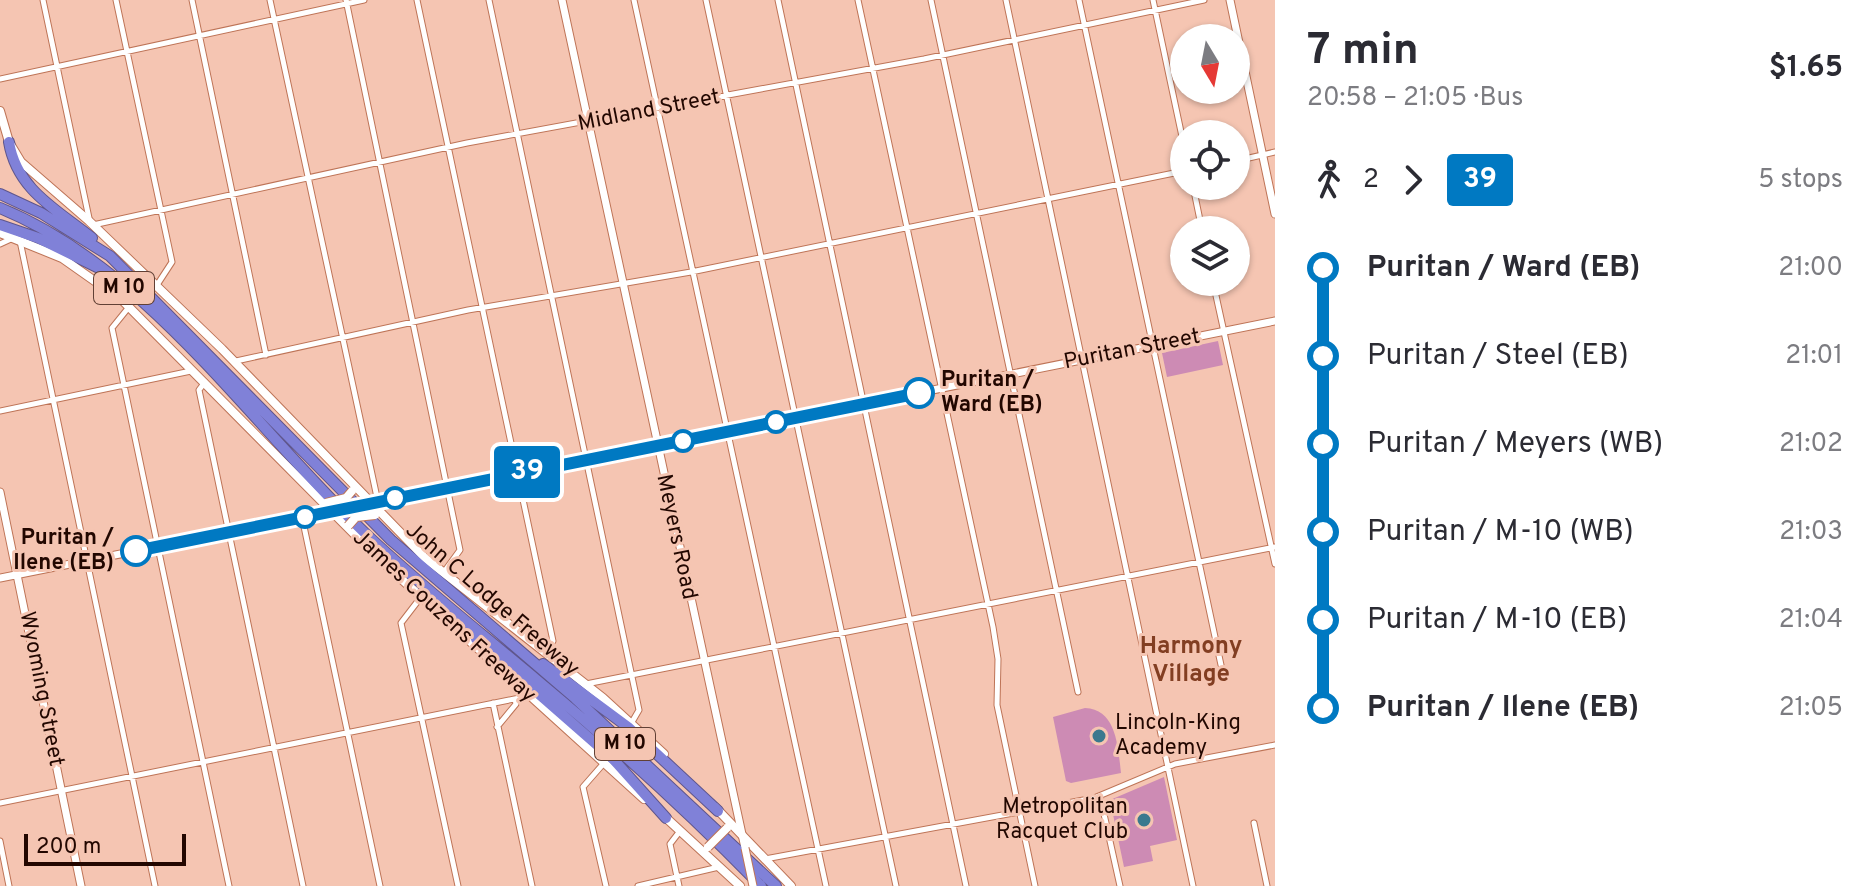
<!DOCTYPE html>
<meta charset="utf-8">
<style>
:root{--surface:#fff;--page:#f7f7f7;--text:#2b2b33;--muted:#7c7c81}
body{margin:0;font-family:Overpass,sans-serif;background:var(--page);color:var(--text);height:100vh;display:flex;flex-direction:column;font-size:30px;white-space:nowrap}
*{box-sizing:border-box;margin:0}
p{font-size:26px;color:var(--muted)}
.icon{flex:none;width:44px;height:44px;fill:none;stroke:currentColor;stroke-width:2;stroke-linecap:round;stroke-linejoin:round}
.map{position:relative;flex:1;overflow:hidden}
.sheet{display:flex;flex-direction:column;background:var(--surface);width:600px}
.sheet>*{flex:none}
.badge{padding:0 16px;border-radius:6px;font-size:28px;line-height:52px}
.needle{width:52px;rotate:170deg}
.tools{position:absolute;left:1170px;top:24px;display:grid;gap:16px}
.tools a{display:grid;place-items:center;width:80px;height:80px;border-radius:50%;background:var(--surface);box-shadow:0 2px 6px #0004;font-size:40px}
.scale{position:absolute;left:24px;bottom:20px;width:162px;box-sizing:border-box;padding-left:8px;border:4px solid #220700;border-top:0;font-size:22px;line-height:28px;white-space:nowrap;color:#220700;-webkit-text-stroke:6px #f5c5b2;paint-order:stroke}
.map>.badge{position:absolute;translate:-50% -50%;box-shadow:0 0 0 4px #fff}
.legs{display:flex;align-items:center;gap:12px;height:88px;padding:0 32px;font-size:26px}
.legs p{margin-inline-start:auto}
.headline{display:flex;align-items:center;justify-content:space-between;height:136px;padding:0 32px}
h1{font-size:44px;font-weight:700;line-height:60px}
ul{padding:0 32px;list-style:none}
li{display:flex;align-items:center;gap:28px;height:88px;font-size:30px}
li i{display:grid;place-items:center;width:12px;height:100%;margin:0 10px;background:currentColor}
li i::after{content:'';width:20px;height:20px;margin:-10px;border:6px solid;border-radius:50%;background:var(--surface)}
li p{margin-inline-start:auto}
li:first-child i{background:linear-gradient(#0000 50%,currentColor 0)}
li:last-child i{background:linear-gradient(currentColor 50%,#0000 0)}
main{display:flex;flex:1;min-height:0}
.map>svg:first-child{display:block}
.green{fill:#cd8bb4}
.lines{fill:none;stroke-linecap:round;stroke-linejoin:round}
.minor-casing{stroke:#be7457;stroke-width:7}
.tertiary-casing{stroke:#be7457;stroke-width:9}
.secondary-casing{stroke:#be7457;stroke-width:10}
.motorway-casing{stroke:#5f568c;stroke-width:12}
.minor{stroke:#fff;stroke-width:5}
.tertiary{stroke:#fff;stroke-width:7}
.secondary{stroke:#fff;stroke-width:8}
.motorway{stroke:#8081d8;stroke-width:10}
.tertiary-bridge-casing{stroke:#be7457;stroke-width:9;stroke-linecap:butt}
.secondary-bridge-casing{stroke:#be7457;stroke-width:10;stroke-linecap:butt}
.tertiary-bridge{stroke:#fff;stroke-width:7}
.secondary-bridge{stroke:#fff;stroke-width:8}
.line-1-casing{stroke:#fff;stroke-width:18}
.line-1{stroke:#0079c2;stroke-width:12}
.stop-1-dot{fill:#fff;stroke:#0079c2;stroke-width:4}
.poi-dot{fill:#3a798e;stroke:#f5c5b2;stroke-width:3}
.labels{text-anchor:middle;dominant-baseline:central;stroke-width:6;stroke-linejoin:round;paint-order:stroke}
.shield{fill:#f5c5b2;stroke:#614035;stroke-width:2}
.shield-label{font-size:20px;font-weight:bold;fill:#220700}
.street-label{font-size:22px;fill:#220700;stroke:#f5c5b2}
.stop-label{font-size:22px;font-weight:bold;fill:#220700;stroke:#f5c5b2;text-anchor:start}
.poi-label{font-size:22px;fill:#220700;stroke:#f5c5b2;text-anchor:start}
.neighbourhood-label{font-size:24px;font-weight:bold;fill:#823e22;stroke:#f5c5b2}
</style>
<main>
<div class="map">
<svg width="1275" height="886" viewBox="0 0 1275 886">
<rect width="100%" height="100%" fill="#f5c5b2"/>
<!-- green -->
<path class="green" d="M1218,341L1223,365L1167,377L1162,353Z
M1085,708C1117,709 1118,748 1121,773L1071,783L1066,781L1053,717Z
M1164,777L1177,840L1150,846L1153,861L1124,867L1110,800Z"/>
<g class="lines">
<!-- minor casing -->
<g class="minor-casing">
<path id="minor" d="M43,0L89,218
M116,0L172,262L157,285
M192,0L266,355
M270,0L378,502
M346,0L460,550L444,572
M417,0L553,641L546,653
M489,0L639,710L632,722
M634,0L826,886
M706,0L896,886
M778,0L966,886
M858,0L993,627L998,659L997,705L1035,886
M931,0L1078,692
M1006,0L1193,886
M1079,0L1221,665
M1153,0L1184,146
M0,79L364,0
M1236,161L1275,152
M1193,186L1202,230
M93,225L467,143L924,59L1204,0
M20,241L155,886
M0,244L13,238
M1213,282L1275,564
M129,307L112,328L229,886
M236,361L468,310L691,272L1184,171
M205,382L199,390L303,886
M0,411L191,371
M302,517L380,886
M421,597L401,623L458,886
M586,684L1275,547
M493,703L532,886
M497,727L516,704L515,699
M604,763L583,787L606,886
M1100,796L1120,886
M0,803L529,696
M1254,823L1267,886
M0,841L9,886
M765,859L1094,798L1175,764L1275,745
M638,886L719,867
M679,886L670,844L680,831"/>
</g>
<!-- tertiary casing -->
<g class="tertiary-casing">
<path id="tertiary" d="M562,0L745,848
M1230,0L1275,214
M0,492L81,886
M367,504L1275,321
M0,578L335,511"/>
</g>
<!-- secondary casing -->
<g class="secondary-casing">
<path id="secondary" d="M0,111L9,142L21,162L89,221L222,349L425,558L603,698L664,754
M0,233L62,258L123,301L376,556L644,799
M715,807L791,886
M664,816L740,886"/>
</g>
<!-- motorway casing -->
<g class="motorway-casing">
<path id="motorway" d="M9,142C17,190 56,209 92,238
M0,194L41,213L110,256L391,540L575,698L776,886
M0,208C151,270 252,427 368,536C422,587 481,633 538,681C615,745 691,814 761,886
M0,225L38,238L97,267
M476,639L613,759L666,818
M543,664L628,727L718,811"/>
</g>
<!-- minor -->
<use href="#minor" class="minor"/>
<!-- tertiary -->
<use href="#tertiary" class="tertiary"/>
<!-- secondary -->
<use href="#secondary" class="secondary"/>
<!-- motorway -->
<use href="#motorway" class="motorway"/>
<!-- tertiary-bridge casing -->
<g class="tertiary-bridge-casing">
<path id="tertiary-bridge" d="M337,510L365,505
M745,848L753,886"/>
</g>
<!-- secondary-bridge casing -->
<g class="secondary-bridge-casing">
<path id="secondary-bridge" d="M326,503L346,498L352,491
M348,526L356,517L375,515
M708,847L727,828"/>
</g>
<!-- tertiary-bridge -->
<use href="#tertiary-bridge" class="tertiary-bridge"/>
<!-- secondary-bridge -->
<use href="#secondary-bridge" class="secondary-bridge"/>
</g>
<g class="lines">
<!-- line-1 casing -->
<g class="line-1-casing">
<path id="line-1" d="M136,551L919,393"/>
</g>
<!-- line-1 -->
<use href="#line-1" class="line-1"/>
</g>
<!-- markers -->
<g class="stop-1-dot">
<circle cx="919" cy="393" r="14"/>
<circle cx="776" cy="422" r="10"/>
<circle cx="683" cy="441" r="10"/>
<circle cx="395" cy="498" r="10"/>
<circle cx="305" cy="517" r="10"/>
<circle cx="136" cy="551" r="14"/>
</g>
<g class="poi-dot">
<circle cx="1099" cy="736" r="8"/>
<circle cx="1144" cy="820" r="8"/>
</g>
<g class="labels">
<!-- shield labels -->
<g class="shield">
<rect x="94" y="272" width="60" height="32" rx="6"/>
<rect x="595" y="728" width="60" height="32" rx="6"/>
</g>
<g class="shield-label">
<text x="124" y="288">M 10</text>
<text x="625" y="744">M 10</text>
</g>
<!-- street labels -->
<g class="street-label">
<text transform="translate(649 111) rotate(-11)">Midland Street</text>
<text transform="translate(1132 350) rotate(-11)">Puritan Street</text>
<text transform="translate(676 537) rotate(78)">Meyers Road</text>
<text transform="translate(492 600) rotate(41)">John C Lodge Freeway</text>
<text transform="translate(444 617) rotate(43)">James Couzens Freeway</text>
<text transform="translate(41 689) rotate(79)">Wyoming Street</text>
</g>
<!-- stop labels -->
<g class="stop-label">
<text x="941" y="380">Puritan /<tspan x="941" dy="25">Ward (EB)</tspan></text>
<text x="114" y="538" text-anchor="end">Puritan /<tspan x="114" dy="25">Ilene (EB)</tspan></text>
</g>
<!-- poi labels -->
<g class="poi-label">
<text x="1115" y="723">Lincoln-King<tspan x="1115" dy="25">Academy</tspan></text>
<text x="1128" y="807" text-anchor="end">Metropolitan<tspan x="1128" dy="25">Racquet Club</tspan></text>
</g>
<!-- neighbourhood labels -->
<g class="neighbourhood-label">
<text x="1191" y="647">Harmony<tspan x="1191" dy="28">Village</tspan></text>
</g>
</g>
</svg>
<div class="tools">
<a><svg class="needle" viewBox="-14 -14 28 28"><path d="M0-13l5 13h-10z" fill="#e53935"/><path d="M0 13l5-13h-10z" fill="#7c7c81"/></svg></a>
<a><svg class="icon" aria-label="locate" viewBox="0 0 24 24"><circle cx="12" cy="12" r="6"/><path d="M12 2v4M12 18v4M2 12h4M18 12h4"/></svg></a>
<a><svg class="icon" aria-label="layers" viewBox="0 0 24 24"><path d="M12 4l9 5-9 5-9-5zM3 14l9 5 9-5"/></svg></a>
</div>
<div class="scale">200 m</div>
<b class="badge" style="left:527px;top:472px;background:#0079c2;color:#fff">39</b>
</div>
<section class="sheet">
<div class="headline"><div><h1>7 min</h1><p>20:58 – 21:05 · Bus</p></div><b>$1.65</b></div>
<div class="legs"><svg class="icon" aria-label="walk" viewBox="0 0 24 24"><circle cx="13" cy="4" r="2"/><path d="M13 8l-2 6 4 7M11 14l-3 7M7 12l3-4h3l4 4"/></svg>2<svg class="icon" aria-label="forward" viewBox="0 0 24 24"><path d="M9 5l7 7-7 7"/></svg><b class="badge" style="background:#0079c2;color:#fff">39</b><p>5 stops</p></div>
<ul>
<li><i style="color:#0079c2"></i><b>Puritan / Ward (EB)</b><p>21:00</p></li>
<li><i style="color:#0079c2"></i><span>Puritan / Steel (EB)</span><p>21:01</p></li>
<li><i style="color:#0079c2"></i><span>Puritan / Meyers (WB)</span><p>21:02</p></li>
<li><i style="color:#0079c2"></i><span>Puritan / M-10 (WB)</span><p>21:03</p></li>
<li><i style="color:#0079c2"></i><span>Puritan / M-10 (EB)</span><p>21:04</p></li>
<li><i style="color:#0079c2"></i><b>Puritan / Ilene (EB)</b><p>21:05</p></li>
</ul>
</section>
</main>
